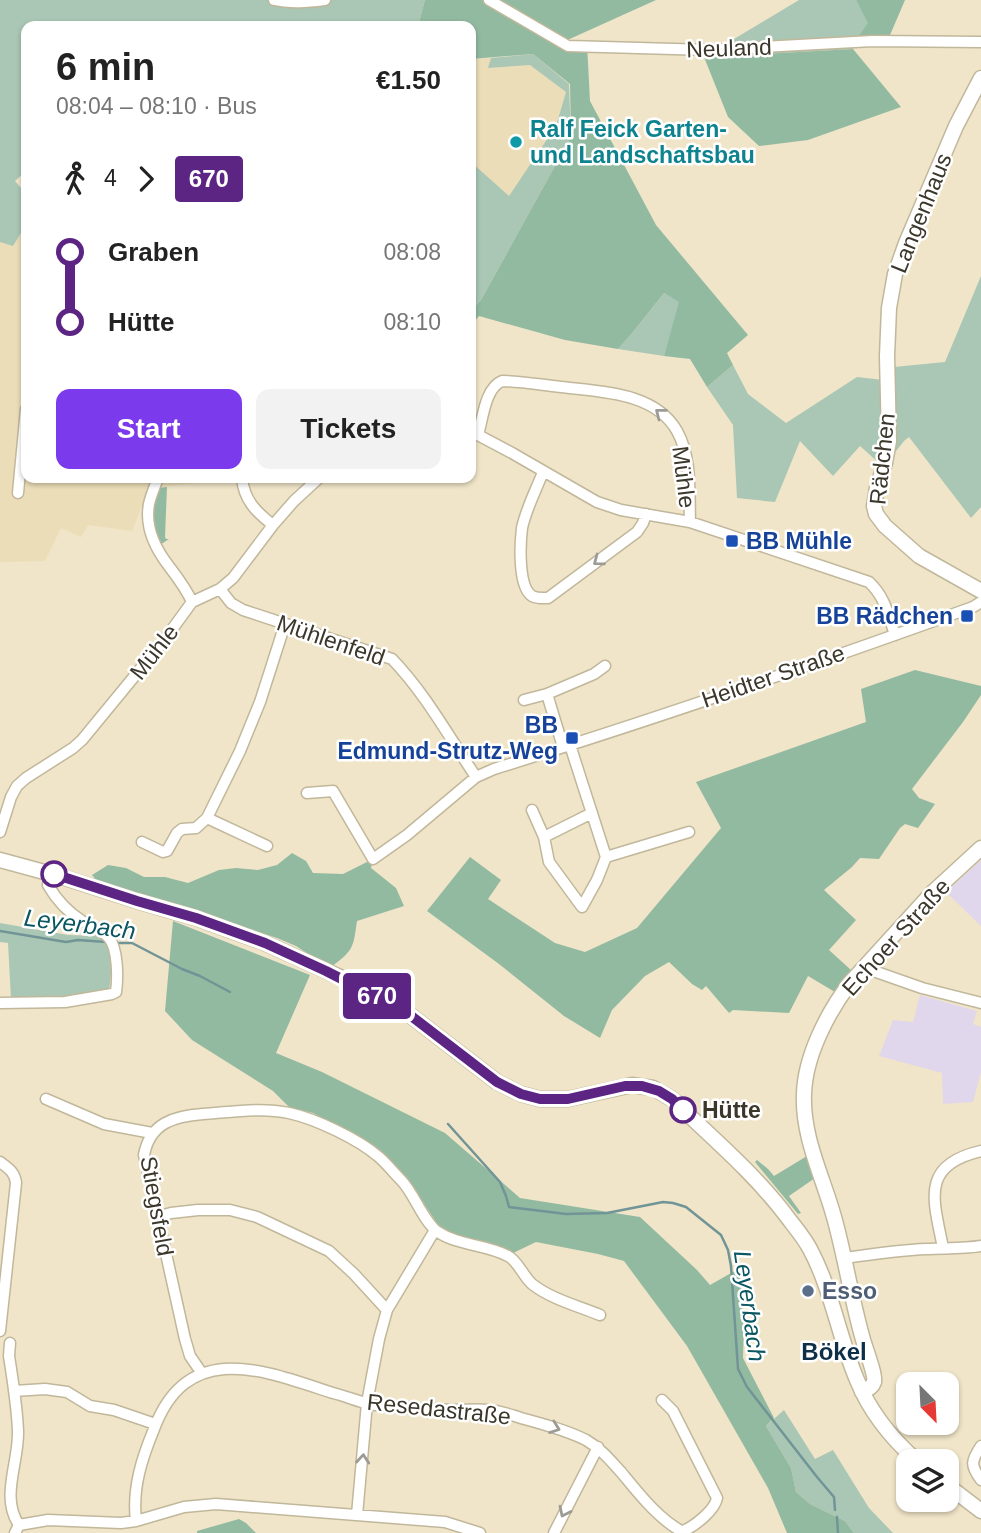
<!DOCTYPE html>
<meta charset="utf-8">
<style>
:root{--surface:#fff;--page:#f2f2f2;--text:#222;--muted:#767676;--accent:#7c3aed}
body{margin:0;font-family:Arial,sans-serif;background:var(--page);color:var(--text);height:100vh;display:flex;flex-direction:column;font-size:26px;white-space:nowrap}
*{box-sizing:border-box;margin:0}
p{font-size:23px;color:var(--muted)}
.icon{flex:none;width:38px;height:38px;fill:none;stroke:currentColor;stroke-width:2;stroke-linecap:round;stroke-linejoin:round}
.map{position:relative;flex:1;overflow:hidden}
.drawer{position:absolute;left:21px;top:21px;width:455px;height:462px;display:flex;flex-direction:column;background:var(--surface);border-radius:14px;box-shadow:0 2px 5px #0004}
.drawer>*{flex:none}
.badge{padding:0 14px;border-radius:5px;font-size:24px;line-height:46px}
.needle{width:46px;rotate:156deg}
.fabs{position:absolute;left:896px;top:1372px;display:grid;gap:14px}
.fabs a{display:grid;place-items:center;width:63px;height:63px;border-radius:14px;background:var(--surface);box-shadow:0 2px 5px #0004;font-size:35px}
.map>.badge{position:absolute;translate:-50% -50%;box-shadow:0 0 0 4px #fff}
.legs{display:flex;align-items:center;gap:10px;height:77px;padding:0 35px;font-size:23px}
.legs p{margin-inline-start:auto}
.headline{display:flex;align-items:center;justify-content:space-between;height:119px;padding:0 35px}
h1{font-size:38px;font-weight:600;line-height:52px}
.button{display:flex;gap:14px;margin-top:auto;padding:14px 35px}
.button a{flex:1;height:80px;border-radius:14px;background:var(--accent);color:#fff;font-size:28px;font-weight:600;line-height:80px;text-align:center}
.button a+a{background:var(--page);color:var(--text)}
ul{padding:0 35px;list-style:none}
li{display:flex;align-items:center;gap:24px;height:70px;font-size:26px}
li i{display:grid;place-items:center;width:10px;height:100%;margin:0 9px;background:currentColor}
li i::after{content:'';width:18px;height:18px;margin:-9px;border:5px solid;border-radius:50%;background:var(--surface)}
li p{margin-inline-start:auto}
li:first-child i{background:linear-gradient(#0000 50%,currentColor 0)}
li:last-child i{background:linear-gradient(currentColor 50%,#0000 0)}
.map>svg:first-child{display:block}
.built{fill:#eaddb8}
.education{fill:#e1d7ec}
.green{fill:#a9c7b4}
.forest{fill:#92baa1}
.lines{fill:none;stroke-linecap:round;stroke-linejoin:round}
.stream{stroke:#719497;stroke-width:2.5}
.street-casing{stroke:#c1b79b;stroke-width:13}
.secondary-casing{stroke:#c1b79b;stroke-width:17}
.street{stroke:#fff;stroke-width:10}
.secondary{stroke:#fff;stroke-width:14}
.oneway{stroke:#9d9b95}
.line-1-casing{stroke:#fff;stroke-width:16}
.line-1{stroke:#5c2483;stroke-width:10}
.culture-dot{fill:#0f9aa8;stroke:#fff;stroke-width:2.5}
.transit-dot{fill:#1a4fb4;stroke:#fff;stroke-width:2.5}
.stop-1-dot{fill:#fff;stroke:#5c2483;stroke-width:3.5}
.service-dot{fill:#5c6f8a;stroke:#fff;stroke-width:2.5}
.labels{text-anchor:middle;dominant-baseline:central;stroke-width:5;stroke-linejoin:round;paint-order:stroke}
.street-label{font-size:23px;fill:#3b372b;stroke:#fff}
.culture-label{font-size:23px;font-weight:bold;fill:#0d838f;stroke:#fff;text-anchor:start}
.transit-label{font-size:23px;font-weight:bold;fill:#164399;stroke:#fff;text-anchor:end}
.stop-label{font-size:23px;font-weight:bold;fill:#3b372b;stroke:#fff;text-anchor:start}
.service-label{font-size:23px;font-weight:bold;fill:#4e5e75;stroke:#fff;text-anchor:start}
.water-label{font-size:24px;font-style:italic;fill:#0a5661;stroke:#fff}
.neighbourhood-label{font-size:24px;font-weight:bold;fill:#0f2f49;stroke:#fff}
</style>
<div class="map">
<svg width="981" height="1533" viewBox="0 0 981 1533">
<rect width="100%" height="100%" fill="#f0e5c8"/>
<!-- built -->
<path class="built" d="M491,58L489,68L530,65L566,91L556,126L509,197L471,162V59Z
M26,225V478H246L149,488L132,531L88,525L81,537L61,528L45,561L0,562V242L13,246Z"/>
<!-- education -->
<path class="education" d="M981,860V926L946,892Z
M920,995L977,1011L973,1024L981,1027V1072L973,1102L943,1104L942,1073L879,1056L893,1020L913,1022Z"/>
<!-- green -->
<path class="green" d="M0,0H425L418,26H26V171L15,181L26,194V225L13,246L0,242Z
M799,0H856L869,23L858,37L853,49L704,57Z
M533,54L569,84L571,137L481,300L471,311V162L509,196L556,126L566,92L530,65L488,68L491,58Z
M981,276V507L971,518L909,437L904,441L897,450L880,464L860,446L833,476L800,441L775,502L737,498L733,425L707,387L733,365L748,394L786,423L857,377L883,380L894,367L945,362Z
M664,293L680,302L664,356L618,349L633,332Z
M0,923L68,935L104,936C113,952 112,972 109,990L64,997L11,999L8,943L0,942Z
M784,1410L815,1459L833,1450L869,1508L893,1533H854L845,1521L810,1504L796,1492L791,1468L766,1426Z"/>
<!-- forest -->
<path class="forest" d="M425,0H656L563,42L587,44L590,101L656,225L748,335L727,353L733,365L707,387L690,359L664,356L679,302L664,293L633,332L618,349L565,340L479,316L471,325V311L481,300L571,137L570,84L533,54L471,59V26H418Z
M856,0H905L890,35L858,37L868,23Z
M853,49L901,107L808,140L759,146L728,117L704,57Z
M167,487L165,537L166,539H169L160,545C151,526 151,508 157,488Z
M915,670L981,686V695L963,722L912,789L919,798L935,804L918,828L905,824L900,828L879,859L860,858L852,867L824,890L856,920L829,950L851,970L835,992L808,976L789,1013L733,1010L729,1013L706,986L702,990L692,984L669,962L645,976L612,1010L600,1038L564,1016L499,964L427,911L470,857L501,880L488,899L555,943L585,952L637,928L721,828L696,782L866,722L861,689Z
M292,853L306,861L313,873L343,874L373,859L371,868L396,888L404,906L357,921C353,950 353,950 330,968L296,946L277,938L216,918L139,896L96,880L92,875L108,865L126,868L144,877H165L188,883L219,870L236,868L258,870L277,865Z
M173,921L310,975L276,1053L322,1072L445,1133L520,1198L640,1217L697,1270L710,1285L740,1268L744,1324L743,1358L774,1418L766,1426L791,1468L796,1492L810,1504L845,1521L854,1533H787L768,1488L687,1346L624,1261L598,1254L536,1242L511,1254L453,1236L438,1225L410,1182L379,1151L313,1113L289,1107L273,1091L192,1040L165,1011Z
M807,1156L815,1178L789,1196L801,1213L798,1214L755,1162L757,1160L768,1169L774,1176Z
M239,1519L246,1523L256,1533H197V1531Z"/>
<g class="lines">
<!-- stream -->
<path class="stream" d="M0,931L66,942L78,940L106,942
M116,943H132L182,969L200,976L230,992
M448,1124L500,1182L506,1196L509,1207L566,1214L607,1213L663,1202L673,1203L686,1207L721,1235L728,1250L731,1266L738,1369L747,1387L817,1477L834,1497L835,1510
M837,1517L838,1533"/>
<!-- street casing -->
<g class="street-casing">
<path id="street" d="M274,0C291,4 308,2 325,0
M489,0L568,46L709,50L873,41L981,42
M471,433L478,435L512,453L597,502L621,510L690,522L869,582C885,597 888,614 895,635
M478,435C483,418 485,388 502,381C522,381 541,385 561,387C601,392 655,392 677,431C692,458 689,492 690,522
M543,472C536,490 526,509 522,528C520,544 518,587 532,596C538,599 542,598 548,598L637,532L643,523L646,514
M158,478C155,486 151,495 149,504C145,526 155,548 168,565C177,577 186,588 192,602
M242,478C244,500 256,512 273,525
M18,493L26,409
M220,589L231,603L243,610L392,659C425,693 449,737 476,777
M547,694L594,674L605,666
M524,700L547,694L563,747
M307,793L333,791L373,859L407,835L476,777L494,769C655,719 815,664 973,607L981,602
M532,810L544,837L592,813
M207,818L267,846
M0,832L11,797L17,786L26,778L73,748L82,740L165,639L192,602L220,589L233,578L273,525L294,501L319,478
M544,837L549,862L582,907L597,880L606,857L570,745
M142,842L163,852L167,851L177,833L182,829L196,828L207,818L240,751L260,702L285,624
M606,857L689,832
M865,968L922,988L981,1003
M0,1003L65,1002L112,994L116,992C118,978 118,949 109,938C102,930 90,926 82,921C68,912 56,899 48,885L50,873
M46,1099L104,1124L152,1133
M0,1162C8,1168 15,1172 16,1183L0,1331
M157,1217L171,1213L198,1210H230L257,1217L329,1251L354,1274L387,1310
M943,1248C934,1201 919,1165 981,1151
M845,1258C872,1254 899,1250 927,1249C945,1248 963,1249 981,1246
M10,1343L9,1356C13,1381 17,1406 18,1431C19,1463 0,1497 19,1525L15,1533
M201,1372L190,1356L185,1339L144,1155C150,1123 174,1116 203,1114C231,1112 262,1107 289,1113C316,1119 358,1139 379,1157C387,1164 394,1173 401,1180C414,1193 424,1223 438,1232C459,1246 486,1244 508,1256C518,1261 523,1276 532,1284C551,1299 578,1306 600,1315
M14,1391L45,1389L67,1392L90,1406L114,1410L155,1424
M662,1400L673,1411L717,1498C715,1510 695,1526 683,1531
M981,1446C971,1461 970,1465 981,1480
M357,1515L367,1403L379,1339L387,1310L435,1230
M136,1521C132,1488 142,1458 154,1429C188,1338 265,1371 333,1393C345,1396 357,1401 369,1404C396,1408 425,1409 453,1410C465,1410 478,1409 490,1410C501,1411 511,1415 521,1418C543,1424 566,1430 586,1440C600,1448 610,1460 621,1472C639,1494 660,1521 685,1533
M19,1525L48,1520L121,1523L136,1521L184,1507L216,1504L445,1522L480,1533
M554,1533L598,1447"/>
</g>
<!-- secondary casing -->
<g class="secondary-casing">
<path id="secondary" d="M981,78L956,126L906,243L895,274L889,308L887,356L889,441L885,463L877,488L874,506L876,514L885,526L919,556L981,591
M0,860L59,876L137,901L196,918L265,943L342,978L406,1012L497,1082L521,1094L540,1099H568L632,1085L653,1088L672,1099C711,1137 752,1171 785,1214C793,1225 803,1236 810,1249C832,1290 839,1338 857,1380C870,1412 892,1439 917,1461
M862,1392C867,1389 872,1388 874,1382C876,1375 864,1345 862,1336C851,1297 845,1256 834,1217C823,1177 802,1137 804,1094C805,1056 828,1012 850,983L932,893L981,848
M947,1485L981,1511"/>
</g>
<!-- street -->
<use href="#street" class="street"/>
<!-- secondary -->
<use href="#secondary" class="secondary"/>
</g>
<!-- one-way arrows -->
<defs><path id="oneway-chevron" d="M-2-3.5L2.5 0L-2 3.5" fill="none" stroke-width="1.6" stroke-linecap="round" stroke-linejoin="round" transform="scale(1.75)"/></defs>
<g class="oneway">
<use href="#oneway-chevron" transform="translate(660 413) rotate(-142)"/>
<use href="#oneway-chevron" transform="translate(598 561) rotate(143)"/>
<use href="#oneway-chevron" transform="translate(555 1428) rotate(20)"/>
<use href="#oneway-chevron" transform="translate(363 1459) rotate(-85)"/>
<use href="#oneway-chevron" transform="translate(564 1512) rotate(116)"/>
</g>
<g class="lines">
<!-- line-1 casing -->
<g class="line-1-casing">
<path id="line-1" d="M54,874L137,901L196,918L265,943L326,971L406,1012L497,1082L521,1094L540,1099H568L625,1086H642L659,1091L672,1099L683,1110"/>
</g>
<!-- line-1 -->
<use href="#line-1" class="line-1"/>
</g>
<!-- markers -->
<circle class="culture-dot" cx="516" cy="142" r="7"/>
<g class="transit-dot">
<rect x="725" y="534" width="14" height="14" rx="3.5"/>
<rect x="960" y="609" width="14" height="14" rx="3.5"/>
<rect x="565" y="731" width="14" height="14" rx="3.5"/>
</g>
<g class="stop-1-dot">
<circle cx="54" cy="874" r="12"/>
<circle cx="683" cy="1110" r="12"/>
</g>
<circle class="service-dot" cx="808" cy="1291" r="7"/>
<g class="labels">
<!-- street labels -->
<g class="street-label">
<text transform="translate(729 48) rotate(-2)">Neuland</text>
<text transform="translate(921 213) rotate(-68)">Langenhaus</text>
<text transform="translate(882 459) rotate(-84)">Rädchen</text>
<text transform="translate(684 477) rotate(83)">Mühle</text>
<text transform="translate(331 640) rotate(19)">Mühlenfeld</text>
<text transform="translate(154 652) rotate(-52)">Mühle</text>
<text transform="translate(773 676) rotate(-19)">Heidter Straße</text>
<text transform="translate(896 937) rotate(-48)">Echoer Straße</text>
<text transform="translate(157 1206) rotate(80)">Stiegsfeld</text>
<text transform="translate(439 1409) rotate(6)">Resedastraße</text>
</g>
<!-- culture labels -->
<g class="culture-label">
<text x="530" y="129">Ralf Feick Garten-<tspan x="530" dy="26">und Landschaftsbau</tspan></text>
</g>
<!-- transit labels -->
<g class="transit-label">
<text x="746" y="541" text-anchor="start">BB Mühle</text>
<text x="953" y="616">BB Rädchen</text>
<text x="558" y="725">BB<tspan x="558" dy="26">Edmund-Strutz-Weg</tspan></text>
</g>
<!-- stop labels -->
<g class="stop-label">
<text x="702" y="1110">Hütte</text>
</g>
<!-- service labels -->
<g class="service-label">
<text x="822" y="1291">Esso</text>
</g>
<!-- water labels -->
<g class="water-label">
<text transform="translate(80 924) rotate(7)">Leyerbach</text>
<text transform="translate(750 1306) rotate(82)">Leyerbach</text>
</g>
<!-- neighbourhood labels -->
<g class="neighbourhood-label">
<text x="834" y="1351">Bökel</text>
</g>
</g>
</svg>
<div class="fabs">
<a><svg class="needle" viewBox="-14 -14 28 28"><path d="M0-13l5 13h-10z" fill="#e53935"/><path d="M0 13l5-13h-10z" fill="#767676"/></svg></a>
<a><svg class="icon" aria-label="layers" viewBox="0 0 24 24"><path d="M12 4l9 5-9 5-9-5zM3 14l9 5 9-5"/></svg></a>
</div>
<b class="badge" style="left:377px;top:996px;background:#5c2483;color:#fff">670</b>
<section class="drawer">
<div class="headline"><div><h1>6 min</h1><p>08:04 – 08:10 · Bus</p></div><b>€1.50</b></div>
<div class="legs"><svg class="icon" aria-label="walk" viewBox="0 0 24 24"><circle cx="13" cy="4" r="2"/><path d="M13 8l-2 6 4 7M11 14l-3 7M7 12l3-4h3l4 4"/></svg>4<svg class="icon" aria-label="forward" viewBox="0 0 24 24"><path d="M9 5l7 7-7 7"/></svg><b class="badge" style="background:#5c2483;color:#fff">670</b></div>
<ul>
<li><i style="color:#5c2483"></i><b>Graben</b><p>08:08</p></li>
<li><i style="color:#5c2483"></i><b>Hütte</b><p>08:10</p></li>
</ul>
<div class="button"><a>Start</a><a>Tickets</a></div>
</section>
</div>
